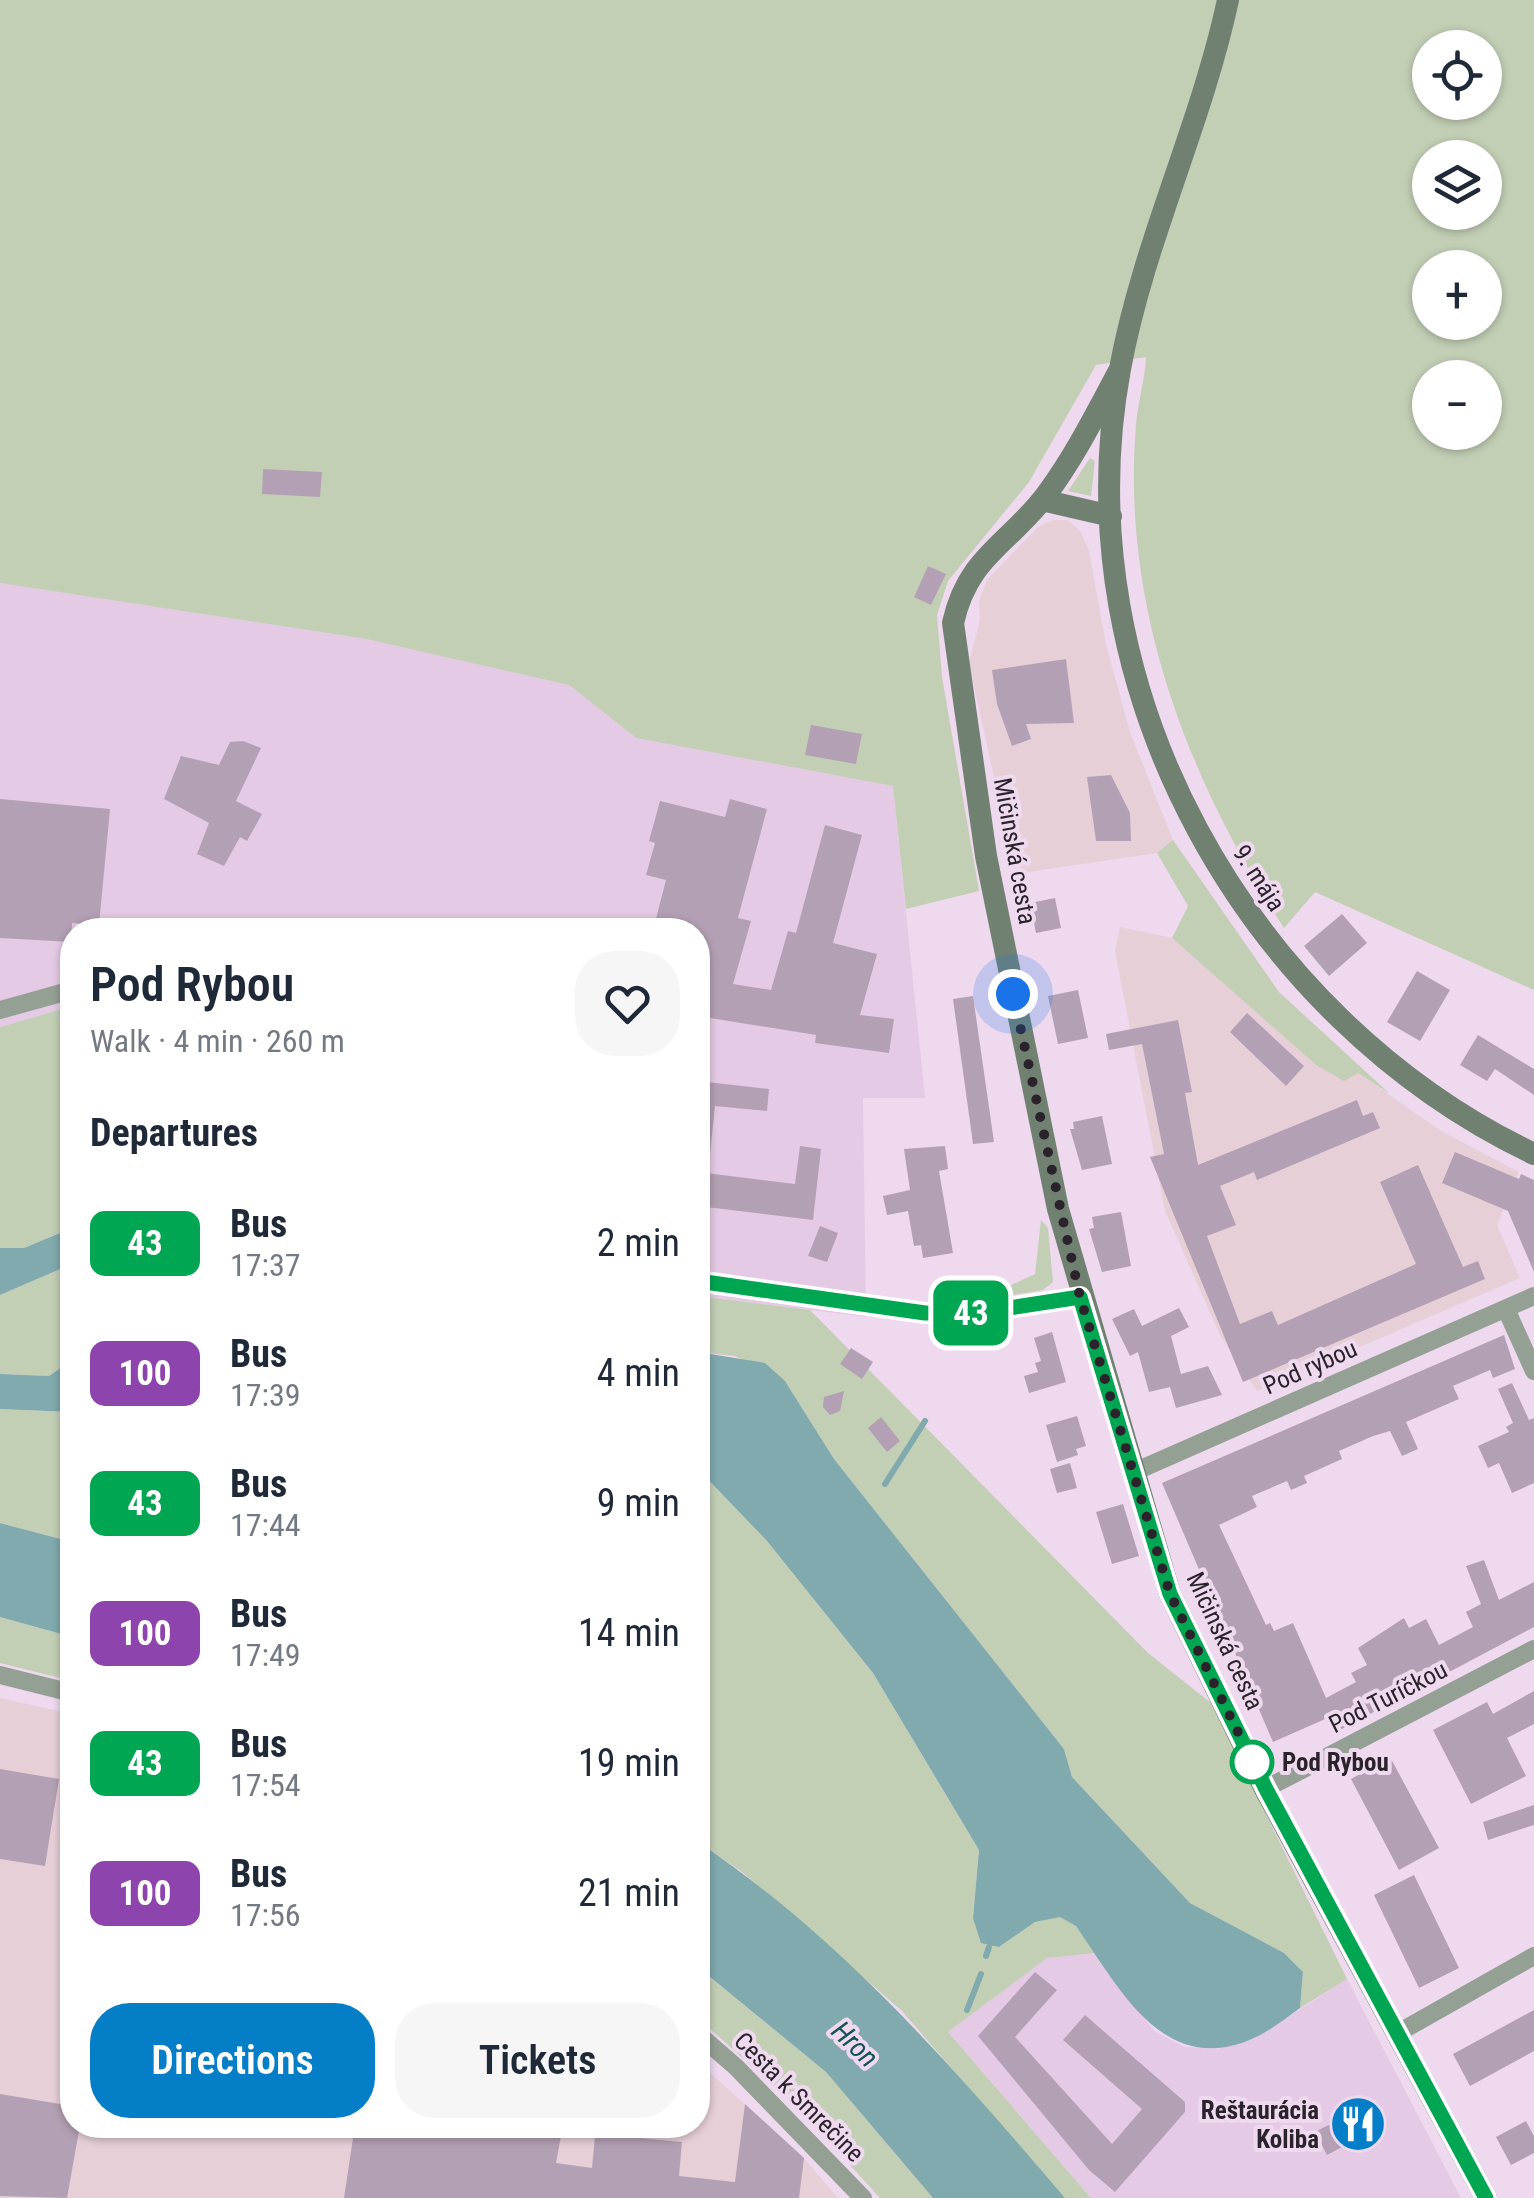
<!DOCTYPE html>
<meta charset="utf-8">
<style>
:root{--surface:#fff;--page:#f6f6f7;--text:#1f2937;--muted:#747a83;--accent:#047ec6}
body{margin:0;font-family:"Roboto Condensed",sans-serif;background:var(--page);color:var(--text);height:100vh;display:flex;flex-direction:column;font-size:38px;white-space:nowrap}
*{box-sizing:border-box;margin:0}
p{font-size:32px;color:var(--muted)}
.icon{flex:none;width:55px;height:55px;fill:none;stroke:currentColor;stroke-width:2;stroke-linecap:round;stroke-linejoin:round}
.map{position:relative;flex:1;overflow:hidden}
.drawer{position:absolute;left:60px;top:918px;width:650px;height:1220px;display:flex;flex-direction:column;background:var(--surface);border-radius:40px;box-shadow:0 2px 8px #0004}
.drawer>*{flex:none}
.badge{padding:0 20px;border-radius:15px;font-size:35px;line-height:65px}
.buttons{position:absolute;left:1412px;top:30px;display:grid;gap:20px}
.buttons a{display:grid;place-items:center;width:90px;height:90px;border-radius:50%;background:var(--surface);box-shadow:0 2px 8px #0004;font-size:50px}
.you{position:absolute;width:50px;height:50px;margin:-25px;border:8px solid #fff;border-radius:50%;background:#1a73e8;box-shadow:0 0 0 15px #1a73e833}
.map>.badge{position:absolute;translate:-50% -50%;box-shadow:0 0 0 5px #fff}
h2{padding:0 30px;font-size:38px;line-height:90px}
.round{display:grid;place-items:center;flex:none;width:105px;height:105px;border-radius:40px;background:var(--page)}
.overview{display:flex;align-items:center;justify-content:space-between;height:170px;padding:0 30px}
h1{font-size:48px;font-weight:600;line-height:75px}
.action{display:flex;gap:20px;margin-top:auto;padding:20px 30px}
.action a{flex:1;height:115px;border-radius:40px;background:var(--accent);color:#fff;font-size:40px;font-weight:600;line-height:115px;text-align:center}
.action a+a{background:var(--page);color:var(--text)}
ul{padding:0;list-style:none}
li{display:flex;align-items:center;gap:30px;height:130px;padding:0 30px}
li div{flex:1}
li b{display:block;font-size:38px}
li em{font-style:normal}
li .badge{min-width:110px;font-weight:700;text-align:center}
.map>svg:first-child{display:block}
.built{fill:#e5cae5}
.industrial{fill:#e7cfd8}
.green{fill:#c2cfb5;fill-rule:evenodd}
.water{fill:#80aaae}
.lines{fill:none;stroke-linecap:round;stroke-linejoin:round}
.stream{stroke:#80aaae;stroke-width:6}
.building{fill:#b4a0b4}
.street{stroke:#95a095;stroke-width:18}
.secondary{stroke:#718171;stroke-width:22}
.line-casing{stroke:#fff;stroke-width:22}
.line{stroke:#00a651;stroke-width:15}
.walk{stroke:#2b232b;stroke-width:10;stroke-dasharray:0 18}
.stop-dot{fill:#fff;stroke:#00a651;stroke-width:5}
.labels{text-anchor:middle;dominant-baseline:central;stroke-width:8;stroke-linejoin:round;paint-order:stroke}
.street-label{font-size:25px;fill:#2b232b;stroke:#eed9ee}
.stop-label{font-size:25px;font-weight:bold;fill:#2b232b;stroke:#eed9ee;text-anchor:start}
.poi-label{font-size:25px;font-weight:bold;fill:#2b232b;stroke:#eed9ee;text-anchor:end}
.water-label{font-size:28px;font-style:italic;fill:#145257;stroke:#eed9ee}
</style>
<div class="map">
<svg width="1534" height="2198" viewBox="0 0 1534 2198">
<rect width="100%" height="100%" fill="#eed9ee"/>
<!-- built -->
<path class="built" d="M0,583L366,639L569,685L636,738L893,786L925,1098H863L866,1317L698,1296V930H72V1006L0,1027Z
M1096,1953L1154,2031L1185,2047L1218,2049L1255,2038L1347,1979L1461,2198H1091L948,2032L1047,1958Z"/>
<!-- industrial -->
<path class="industrial" d="M1053,520H1068L1081,532L1089,551L1106,645L1130,732L1173,840L1157,853L1015,874L969,663L980,620L979,601L987,580L1038,527Z
M1120,927L1172,938L1316,1065L1358,1073L1441,1131L1519,1172L1497,1225L1520,1278L1257,1391L1220,1335L1165,1211L1115,951Z
M0,1698L72,1714V2125H698V2062L804,2158L838,2198H0Z"/>
<!-- green -->
<path class="green" d="M0,0H1534V990L1315,892L1284,928C1187,777 1121,607 1136,425C1138,402 1145,379 1146,357L1096,365L1029,482L948,581L937,615L942,677L979,891L906,909L893,786L636,738L569,685L366,639L0,583ZM1430,48H1485V102H1430ZM1430,158H1485V212H1430ZM1430,268H1485V322H1430ZM1430,378H1485V432H1430Z
M1090,458L1095,461L1091,496L1068,491Z
M1173,840L1279,992L1390,1094L1358,1073L1344,1081L1316,1065L1172,938L1188,906L1157,853Z
M72,1006V1228L24,1248H0V1027Z
M1041,1220L1048,1228L1053,1282L1043,1290L1007,1296L1009,1286L1035,1274Z
M72,1264V1360L49,1376L0,1374V1295Z
M698,1296L810,1310L1148,1653L1211,1703L1347,1979L1300,2008L1303,1972L1284,1953L1190,1903L1072,1777L1064,1749L834,1459L785,1381L735,1356L698,1352Z
M0,1409L72,1412V1542L0,1523Z
M698,1469L767,1541L873,1673L979,1850L973,1918L999,1947L1035,1922L1060,1916L1076,1926L1096,1953L1047,1958L948,2032L1091,2198H1064L902,2011L742,1872L698,1842Z
M0,1617L72,1637V1681L0,1663Z
M698,1967L826,2072L933,2198H880L796,2106L698,2018Z"/>
<!-- water -->
<path class="water" d="M72,1228V1264L0,1295V1248H24Z
M698,1352L765,1363L785,1381L834,1459L1064,1749L1072,1777L1190,1903L1284,1953L1303,1972L1300,2008C1286,2018 1270,2031 1254,2038C1164,2079 1120,1989 1076,1926L1060,1917L1035,1922L999,1947L981,1943L973,1918L979,1850L873,1673L767,1541L698,1469Z
M72,1360V1412L0,1409V1374L49,1376Z
M0,1523L72,1542V1637L0,1617Z
M698,1842C841,1938 954,2068 1065,2198H933L826,2072L698,1967Z"/>
<g class="lines">
<!-- stream -->
<path class="stream" d="M698,1293L705,1323L702,1338
M885,1484L925,1421
M986,1956L989,1947
M967,2010L981,1974"/>
</g>
<!-- building -->
<path class="building" d="M263,469L322,472L320,497L262,494Z
M928,566L946,574L931,605L914,597Z
M1066,659L1074,723L1026,724L1031,739L1012,746L997,704L992,670Z
M811,725L862,734L856,764L805,755Z
M243,741L261,748L236,801L262,814L247,841L240,837L224,866L197,854L209,823L164,799L181,756L219,765L230,742Z
M1111,775L1130,813L1131,841H1096L1087,777Z
M0,799L110,809L99,925L72,923L71,942L0,938Z
M730,799L767,809L738,918L751,921L733,984L771,990L788,931L796,933L825,825L862,835L833,943L877,954L860,1015L894,1019L889,1053L815,1043L816,1035L698,1016V930H653L666,880L646,875L655,843L649,841L660,801L725,817Z
M1055,898L1061,928L1036,933L1030,903Z
M1342,914L1367,943L1329,976L1304,946Z
M1417,971L1450,990L1420,1041L1387,1022Z
M1078,990L1088,1038L1058,1044L1048,996Z
M973,996L994,1142L973,1144L953,999Z
M1247,1013L1304,1066L1286,1086L1230,1032Z
M1178,1020L1192,1092L1185,1093L1198,1165L1357,1100L1363,1116L1373,1112L1380,1128L1257,1180L1254,1172L1220,1186L1236,1225L1207,1236L1240,1324L1272,1311L1278,1325L1416,1264L1380,1182L1418,1165L1463,1267L1478,1261L1485,1279L1243,1382L1150,1157L1164,1154L1142,1044L1109,1050L1106,1034Z
M1478,1035L1534,1069V1095L1495,1069L1487,1081L1460,1065Z
M698,1081L769,1089L767,1111L715,1106L709,1164L698,1163Z
M1102,1116L1112,1164L1082,1170L1070,1129H1074L1073,1122Z
M800,1146L821,1149L813,1220L698,1206V1172L795,1184Z
M945,1146L948,1169L939,1171L953,1253L923,1258L921,1245L914,1246L908,1211L887,1215L883,1196L910,1190L904,1149Z
M1455,1152L1519,1179L1521,1174L1534,1180V1272L1508,1211L1442,1183Z
M1121,1212L1131,1266L1102,1272L1089,1229L1094,1228L1092,1217Z
M820,1226L838,1233L827,1262L808,1256Z
M1179,1308L1189,1327L1171,1336L1181,1374L1208,1366L1222,1395L1176,1408L1170,1387L1149,1392L1138,1352L1130,1356L1112,1319L1134,1309L1142,1326Z
M1052,1332L1066,1382L1029,1393L1024,1376L1038,1372L1035,1363L1041,1361L1034,1338Z
M1504,1335L1515,1369L1493,1378L1490,1370L1453,1386L1459,1399L1406,1422L1418,1449L1402,1456L1390,1431L1373,1436L1339,1451L1342,1459L1304,1476L1307,1483L1291,1490L1287,1481L1252,1496L1257,1507L1219,1525L1266,1625L1270,1623L1274,1631L1293,1623L1326,1698L1356,1682L1351,1673L1367,1665L1358,1648L1404,1618L1409,1628L1426,1619L1439,1645L1473,1627L1466,1612L1481,1604L1466,1566L1484,1560L1499,1600L1534,1582V1627L1340,1730L1332,1716L1273,1742L1162,1483Z
M851,1348L873,1362L862,1379L840,1364Z
M1512,1383L1529,1420L1534,1418V1483L1512,1493L1499,1463L1488,1468L1478,1446L1509,1432L1506,1427L1513,1423L1498,1389Z
M844,1391L840,1411L830,1415L823,1407L824,1397Z
M1077,1416L1086,1446L1076,1449L1078,1455L1057,1462L1046,1425Z
M881,1417L900,1441L887,1452L868,1428Z
M1070,1463L1077,1488L1057,1493L1050,1469Z
M1123,1504L1139,1556L1112,1564L1096,1512Z
M1534,1691V1724L1507,1738L1526,1776L1471,1804L1433,1730L1487,1702L1493,1714Z
M1390,1757L1439,1848L1399,1870L1351,1779Z
M0,1769L59,1779L45,1866L0,1859Z
M1534,1805V1825L1488,1840L1483,1822Z
M1414,1875L1459,1968L1419,1988L1374,1895Z
M1035,1972L1057,1990L1015,2037L1112,2144L1142,2109L1063,2040L1085,2015L1185,2102V2112L1115,2192L1089,2170L978,2036Z
M1534,2010V2051L1470,2086L1453,2054Z
M0,2094L72,2106V2125H80L67,2198L0,2196Z
M745,2104L804,2158L799,2198H344L355,2125H563L556,2163L592,2168L596,2125H619L618,2136L682,2142L679,2176L735,2182Z
M1358,2110L1370,2132L1327,2155L1315,2132Z
M1526,2121L1534,2136V2153L1511,2165L1496,2137Z"/>
<g class="lines">
<!-- street -->
<path class="street" d="M0,1010L72,990
M698,1281L925,1313H976L1080,1297
M1506,1309L1534,1371
M1134,1472L1534,1296
M0,1675L72,1693
M1265,1789L1534,1649
M698,2034L736,2067L863,2198
M1396,2034L1534,1956"/>
<!-- secondary -->
<path class="secondary" d="M1228,0C1201,126 1143,243 1120,369C1061,687 1248,1018 1534,1154
M1120,369C1097,412 1075,456 1046,495C1009,544 968,556 953,623L986,856L1058,1209L1170,1594L1265,1789L1486,2198
M1042,500L1111,516"/>
</g>
<g class="lines">
<!-- line casing -->
<g class="line-casing">
<path id="line" d="M698,1281L925,1313H976L1080,1297L1170,1594L1266,1789L1486,2198"/>
</g>
<!-- line -->
<use href="#line" class="line"/>
<!-- walk -->
<path class="walk" d="M1013,994L1080,1297L1170,1594L1256,1769L1252,1762"/>
</g>
<!-- icons -->
<defs>
<g id="restaurant-disc" transform="scale(2.875)"><circle r="9.5" fill="#047ec6" stroke="#eed9ee"/><path d="M-5-6h1v4h1v-4h1v4h1v-4h1v5L-1.5 .5V6h-2V.5L-5-1ZM5-6V6H3V1.5H1.5Q1.5-4 5-6Z" fill="#fff"/></g>
</defs>
<g fill-rule="evenodd">
<use href="#restaurant-disc" x="1358" y="2124"/>
</g>
<!-- markers -->
<circle class="stop-dot" cx="1252" cy="1762" r="20"/>
<g class="labels">
<!-- street labels -->
<g class="street-label">
<text transform="translate(1015 851) rotate(80)">Mičinská cesta</text>
<text transform="translate(1259 878) rotate(57)">9. mája</text>
<text transform="translate(1310 1367) rotate(-24)">Pod rybou</text>
<text transform="translate(1225 1641) rotate(65)">Mičinská cesta</text>
<text transform="translate(1388 1697) rotate(-27)">Pod Turíčkou</text>
<text transform="translate(799 2097) rotate(45)">Cesta k Smrečine</text>
</g>
<!-- stop labels -->
<g class="stop-label">
<text x="1282" y="1762">Pod Rybou</text>
</g>
<!-- poi labels -->
<g class="poi-label">
<text x="1319" y="2110">Reštaurácia<tspan x="1319" dy="29">Koliba</tspan></text>
</g>
<!-- water labels -->
<g class="water-label">
<text transform="translate(855 2044) rotate(44)">Hron</text>
</g>
</g>
</svg>
<div class="buttons">
<a><svg class="icon" aria-label="locate" viewBox="0 0 24 24"><circle cx="12" cy="12" r="6"/><path d="M12 2v4M12 18v4M2 12h4M18 12h4"/></svg></a>
<a><svg class="icon" aria-label="layers" viewBox="0 0 24 24"><path d="M12 4l9 5-9 5-9-5zM3 14l9 5 9-5"/></svg></a>
<a>+</a>
<a>−</a>
</div>
<div class="you" style="left:1013px;top:994px"></div>
<b class="badge" style="left:971px;top:1313px;background:#00a651;color:#fff">43</b>
<section class="drawer">
<div class="overview"><div><h1>Pod Rybou</h1><p>Walk · 4 min · 260 m</p></div><a class="round"><svg class="icon" aria-label="heart" viewBox="0 0 24 24"><path d="M12 20l-8-8c-3-5 5-10 8-4 3-6 11-1 8 4z"/></svg></a></div>
<h2>Departures</h2>
<ul>
<li><span class="badge" style="background:#00a651;color:#fff">43</span><div><b>Bus</b><p>17:37</p></div><em>2 min</em></li>
<li><span class="badge" style="background:#8e44ad;color:#fff">100</span><div><b>Bus</b><p>17:39</p></div><em>4 min</em></li>
<li><span class="badge" style="background:#00a651;color:#fff">43</span><div><b>Bus</b><p>17:44</p></div><em>9 min</em></li>
<li><span class="badge" style="background:#8e44ad;color:#fff">100</span><div><b>Bus</b><p>17:49</p></div><em>14 min</em></li>
<li><span class="badge" style="background:#00a651;color:#fff">43</span><div><b>Bus</b><p>17:54</p></div><em>19 min</em></li>
<li><span class="badge" style="background:#8e44ad;color:#fff">100</span><div><b>Bus</b><p>17:56</p></div><em>21 min</em></li>
</ul>
<div class="action"><a>Directions</a><a>Tickets</a></div>
</section>
</div>
